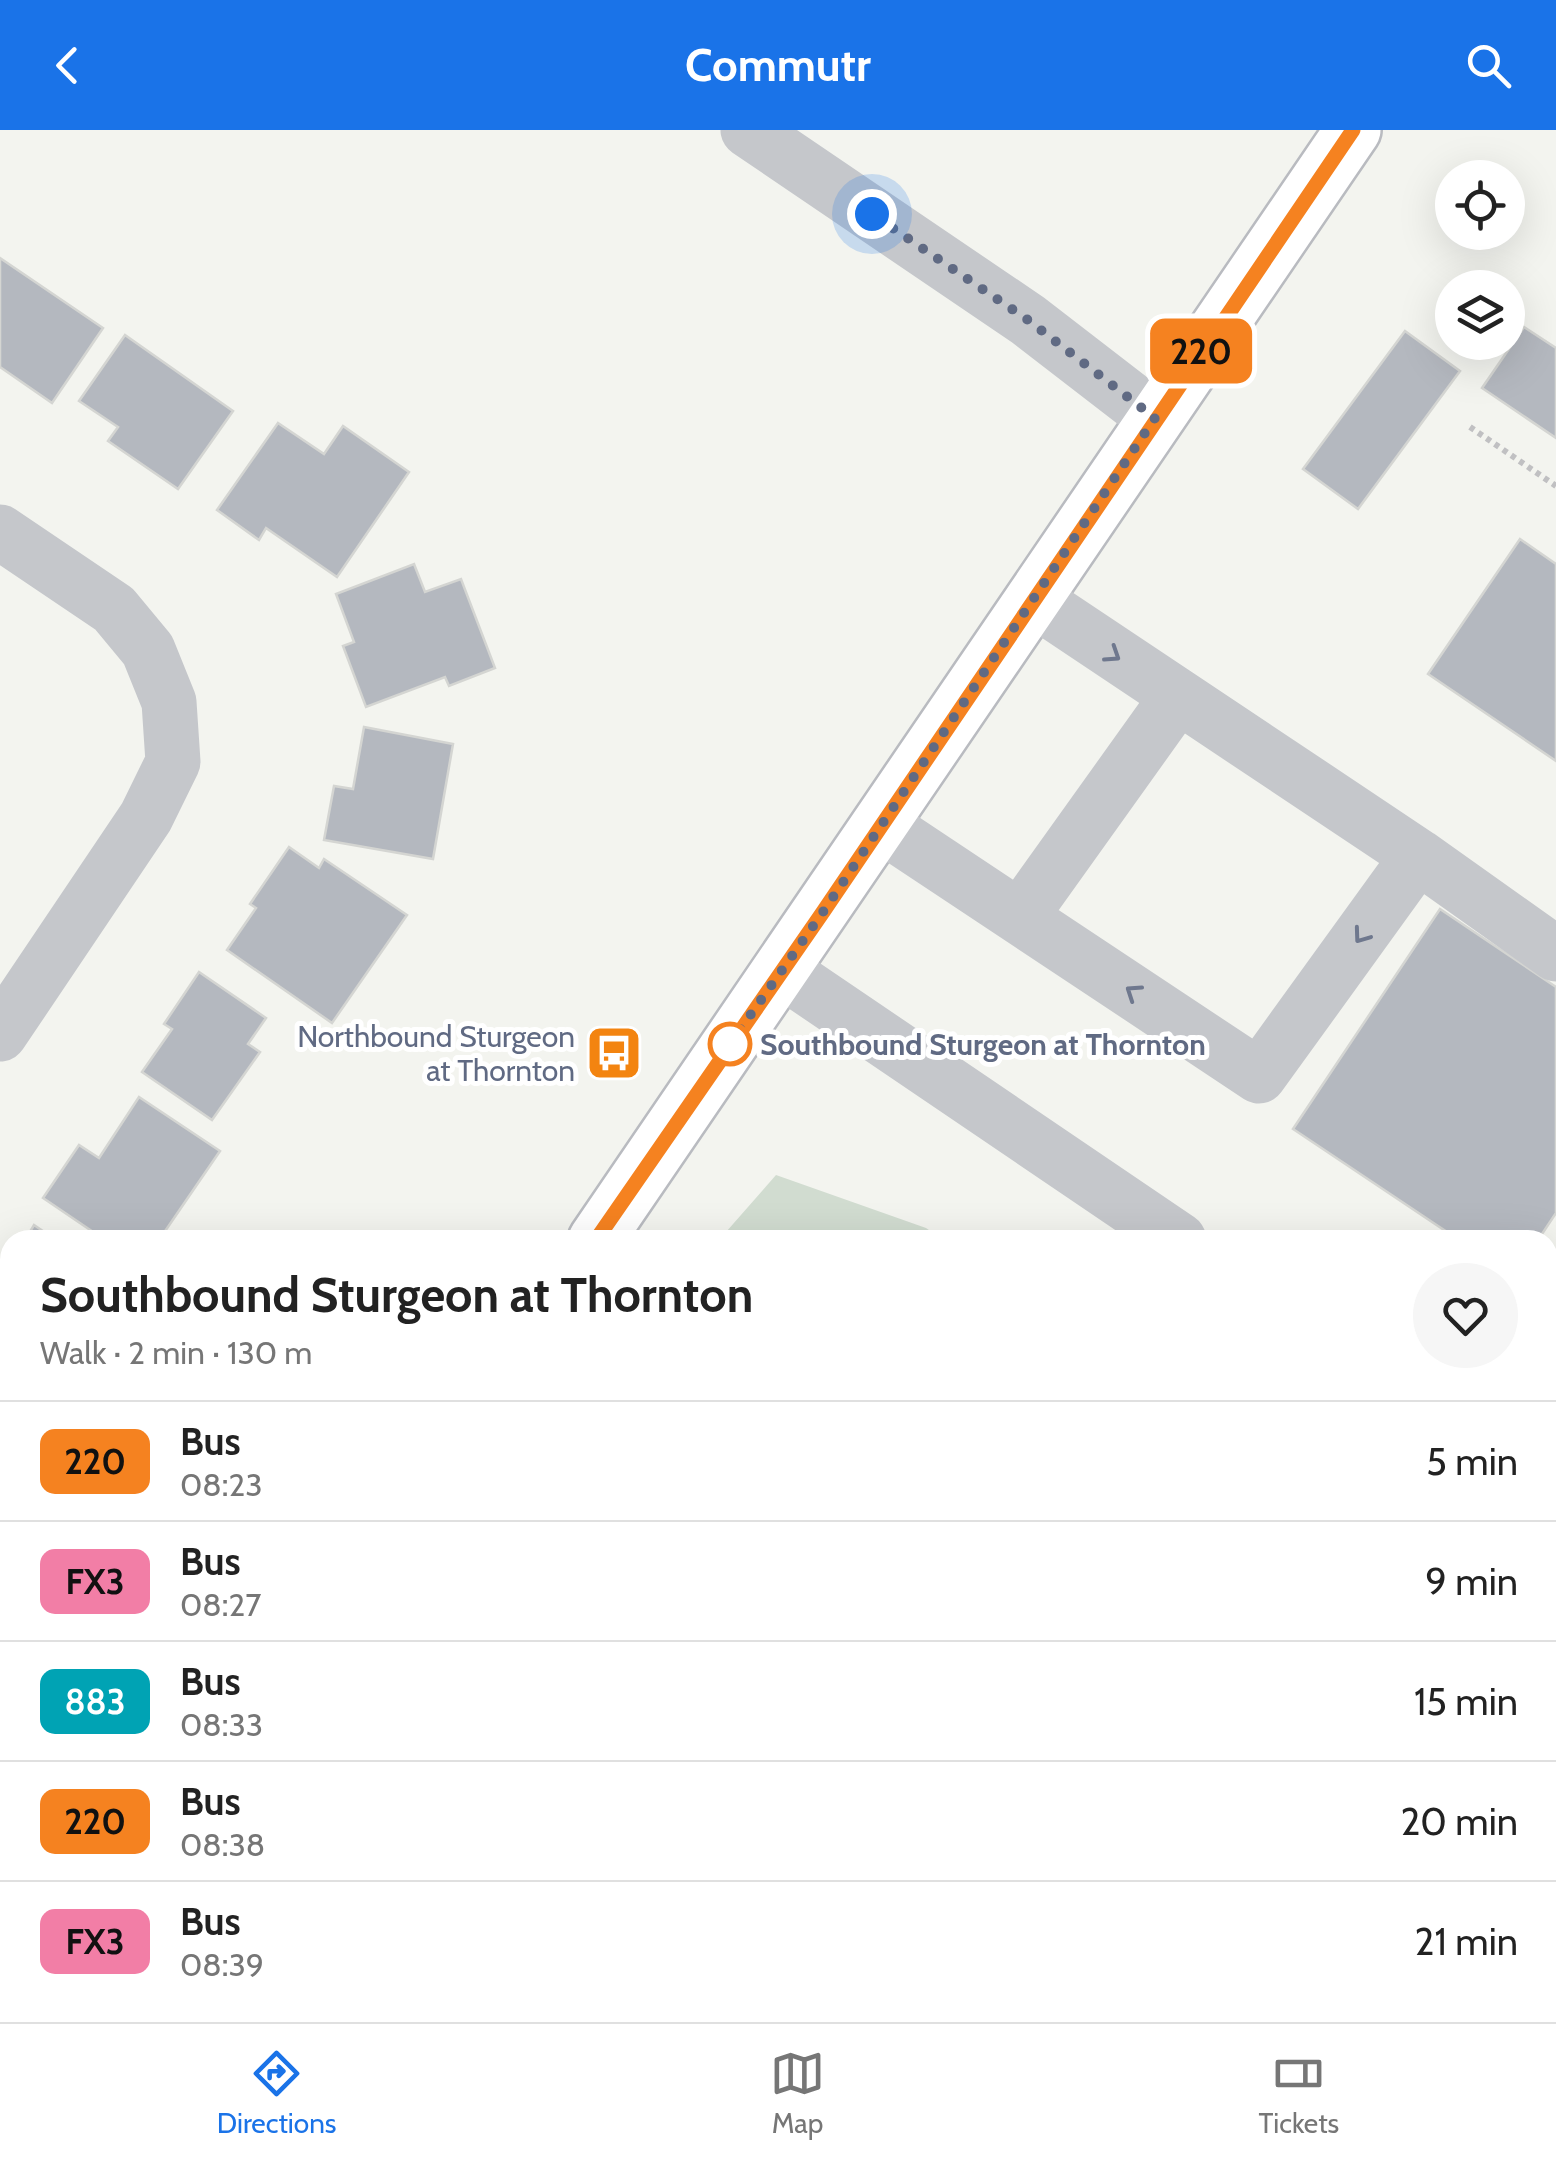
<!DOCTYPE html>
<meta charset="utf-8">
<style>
:root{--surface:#fff;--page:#f6f6f6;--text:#222;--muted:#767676;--line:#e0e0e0;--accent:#1a73e8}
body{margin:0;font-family:Cabin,sans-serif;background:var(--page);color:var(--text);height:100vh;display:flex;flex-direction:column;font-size:38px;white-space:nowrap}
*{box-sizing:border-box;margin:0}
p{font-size:32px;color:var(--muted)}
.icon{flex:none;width:55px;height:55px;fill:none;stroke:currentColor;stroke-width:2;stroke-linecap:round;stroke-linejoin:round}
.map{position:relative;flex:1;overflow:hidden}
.panel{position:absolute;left:0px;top:1100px;width:1558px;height:792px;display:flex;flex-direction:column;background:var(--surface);border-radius:30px 30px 0 0;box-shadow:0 10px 40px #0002}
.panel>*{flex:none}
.badge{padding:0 20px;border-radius:15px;font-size:35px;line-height:65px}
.controls{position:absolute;left:1435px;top:30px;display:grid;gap:20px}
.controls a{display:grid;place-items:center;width:90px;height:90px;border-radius:50%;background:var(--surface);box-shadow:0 10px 40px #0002;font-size:50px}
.you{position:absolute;width:50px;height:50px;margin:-25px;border:8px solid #fff;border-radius:50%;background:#1a73e8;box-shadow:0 0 0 15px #1a73e833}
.map>.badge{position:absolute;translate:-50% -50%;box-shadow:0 0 0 5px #fff}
.round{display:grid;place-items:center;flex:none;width:105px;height:105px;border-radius:52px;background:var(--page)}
.overview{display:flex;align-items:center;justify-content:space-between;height:170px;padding:0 40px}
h1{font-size:48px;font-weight:700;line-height:75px}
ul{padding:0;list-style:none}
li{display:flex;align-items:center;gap:30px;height:120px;padding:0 40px;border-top:2px solid var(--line)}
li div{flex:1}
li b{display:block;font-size:38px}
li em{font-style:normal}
li .badge{min-width:110px;font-weight:700;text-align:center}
header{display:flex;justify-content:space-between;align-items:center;height:130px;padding:0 40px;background:var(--accent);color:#fff;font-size:45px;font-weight:700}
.menu{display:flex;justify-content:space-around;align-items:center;height:140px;border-top:2px solid var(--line);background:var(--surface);font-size:28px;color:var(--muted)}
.menu a{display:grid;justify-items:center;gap:5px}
.menu .on{color:var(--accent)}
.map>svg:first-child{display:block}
.green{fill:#d1dcd0}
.building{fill:#b4b8bf;stroke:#d4d5d2;stroke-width:2.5}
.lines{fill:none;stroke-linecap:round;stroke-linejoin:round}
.major-casing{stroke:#b9bbc0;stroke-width:60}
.path{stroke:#c0c0c2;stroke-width:6;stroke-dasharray:5 5;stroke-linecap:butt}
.minor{stroke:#c5c7cb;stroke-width:55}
.major{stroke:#fff;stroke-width:55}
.oneway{stroke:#6f788e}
.line-casing{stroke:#fff;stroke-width:22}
.line{stroke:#f58220;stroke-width:15}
.walk{stroke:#606a83;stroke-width:10;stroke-dasharray:0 18}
.stop-dot{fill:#fff;stroke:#f58220;stroke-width:5}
.labels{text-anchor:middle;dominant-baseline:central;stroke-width:10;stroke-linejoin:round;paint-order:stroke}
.poi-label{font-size:30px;fill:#606a83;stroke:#fff;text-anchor:end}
.stop-label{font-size:30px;font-weight:bold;fill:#606a83;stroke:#fff;text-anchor:start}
</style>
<header><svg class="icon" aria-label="back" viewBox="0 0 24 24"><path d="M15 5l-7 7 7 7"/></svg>Commutr<svg class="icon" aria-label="search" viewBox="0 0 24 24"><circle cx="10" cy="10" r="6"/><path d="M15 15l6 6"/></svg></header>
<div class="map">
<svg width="1556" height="1892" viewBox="0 0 1556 1892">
<rect width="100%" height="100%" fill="#f3f4ef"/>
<!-- green -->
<path class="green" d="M776,1045L926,1098L943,1110H719Z
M10,1534V1716L0,1730V1549Z
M189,1882L1311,1883L1305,1892H183Z"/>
<!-- building -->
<path class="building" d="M0,128L103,198L52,273L0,237Z
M1524,197L1556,218V308L1482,258Z
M1405,201L1460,241L1358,379L1303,339Z
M125,205L233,281L178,359L108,311L118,297L79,271Z
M278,293L324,324L343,296L409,342L337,447L266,398L259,410L217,380Z
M1520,409L1556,434V631L1428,544Z
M414,434L425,462L461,449L495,538L449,556L445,547L366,577L343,516L354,512L336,464Z
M364,597L453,614L433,729L324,710L334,656L353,659Z
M289,717L319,738L324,729L407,785L332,893L227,820L256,778L250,774Z
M1440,779L1556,857V1083L1538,1110H1459L1293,999Z
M199,842L266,888L248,914L260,922L212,990L142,942L172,899L164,894Z
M139,967L220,1021L159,1110H105L43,1068L79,1015L99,1028Z
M34,1095L56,1110H25Z
M572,1882H875L876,1892H566Z"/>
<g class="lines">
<!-- major casing -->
<g class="major-casing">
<path id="major" d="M596,1110L1353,0
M65,1892L71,1882"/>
</g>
<!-- path -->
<path class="path" d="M1470,297L1556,356
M516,1892L522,1882"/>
<!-- minor -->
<path class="minor" d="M748,0L1028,190L1155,288
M0,402L114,479L148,520L169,572L173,632L146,687L0,904
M1033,469L1418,726L1556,824
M881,695L1259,946L1418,726
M1020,787L1178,566
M781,840L1179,1110
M0,1339L10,1346
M1548,1361L1556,1367
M1548,1669L1556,1657
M1548,1851L1556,1857
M1393,1892L1399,1882"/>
<!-- major -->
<use href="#major" class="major"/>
</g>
<!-- one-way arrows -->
<defs><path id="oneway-chevron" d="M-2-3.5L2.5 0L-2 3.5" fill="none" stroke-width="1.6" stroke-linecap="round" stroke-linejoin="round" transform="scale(2.5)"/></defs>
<g class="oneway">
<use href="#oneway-chevron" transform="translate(1113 525) rotate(33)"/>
<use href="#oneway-chevron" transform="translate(1361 806) rotate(126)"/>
<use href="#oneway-chevron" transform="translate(1133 862) rotate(-146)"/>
</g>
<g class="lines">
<!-- line casing -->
<g class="line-casing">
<path id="line" d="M596,1110L823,782L1353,0"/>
</g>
<!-- line -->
<use href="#line" class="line"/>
<!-- walk -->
<path class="walk" d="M730,914L823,782L1155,288L1028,190L872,84"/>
</g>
<!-- icons -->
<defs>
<g id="bus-square" transform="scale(2.875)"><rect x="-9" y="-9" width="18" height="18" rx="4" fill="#f38410" stroke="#fff"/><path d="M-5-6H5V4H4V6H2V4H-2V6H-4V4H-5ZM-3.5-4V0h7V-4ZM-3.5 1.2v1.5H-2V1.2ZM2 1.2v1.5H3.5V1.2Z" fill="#fff"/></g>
</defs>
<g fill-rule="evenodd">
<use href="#bus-square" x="614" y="923"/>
</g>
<!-- markers -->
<circle class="stop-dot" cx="730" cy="914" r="20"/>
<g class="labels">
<!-- poi labels -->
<g class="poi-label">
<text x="575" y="906">Northbound Sturgeon<tspan x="575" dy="34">at Thornton</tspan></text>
</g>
<!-- stop labels -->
<g class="stop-label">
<text x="760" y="914">Southbound Sturgeon at Thornton</text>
</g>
</g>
</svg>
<div class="controls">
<a><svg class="icon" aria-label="locate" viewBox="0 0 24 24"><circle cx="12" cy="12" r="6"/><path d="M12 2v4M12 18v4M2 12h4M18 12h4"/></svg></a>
<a><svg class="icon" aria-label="layers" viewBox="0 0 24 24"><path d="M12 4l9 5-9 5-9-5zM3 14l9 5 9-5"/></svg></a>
</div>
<div class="you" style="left:872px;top:84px"></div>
<b class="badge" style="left:1201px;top:221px;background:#f58220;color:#111">220</b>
<section class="panel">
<div class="overview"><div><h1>Southbound Sturgeon at Thornton</h1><p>Walk · 2 min · 130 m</p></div><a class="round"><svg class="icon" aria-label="heart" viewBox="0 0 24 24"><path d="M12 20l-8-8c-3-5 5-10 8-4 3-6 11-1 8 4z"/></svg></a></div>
<ul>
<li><span class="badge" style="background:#f58220;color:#111">220</span><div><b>Bus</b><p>08:23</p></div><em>5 min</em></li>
<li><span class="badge" style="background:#f27ea6;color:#111">FX3</span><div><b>Bus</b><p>08:27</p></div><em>9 min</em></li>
<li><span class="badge" style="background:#00a3b4;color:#fff">883</span><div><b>Bus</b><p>08:33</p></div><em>15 min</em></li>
<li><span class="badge" style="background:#f58220;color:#111">220</span><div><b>Bus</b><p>08:38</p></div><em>20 min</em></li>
<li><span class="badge" style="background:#f27ea6;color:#111">FX3</span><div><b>Bus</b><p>08:39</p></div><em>21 min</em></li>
</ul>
</section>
</div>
<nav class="menu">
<a class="on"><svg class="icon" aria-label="directions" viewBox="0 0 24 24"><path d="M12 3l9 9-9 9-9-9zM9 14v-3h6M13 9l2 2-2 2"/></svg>Directions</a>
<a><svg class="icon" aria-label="map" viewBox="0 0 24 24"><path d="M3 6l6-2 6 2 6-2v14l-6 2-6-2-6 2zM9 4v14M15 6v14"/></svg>Map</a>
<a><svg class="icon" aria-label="tickets" viewBox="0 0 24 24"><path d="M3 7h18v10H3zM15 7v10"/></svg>Tickets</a>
</nav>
